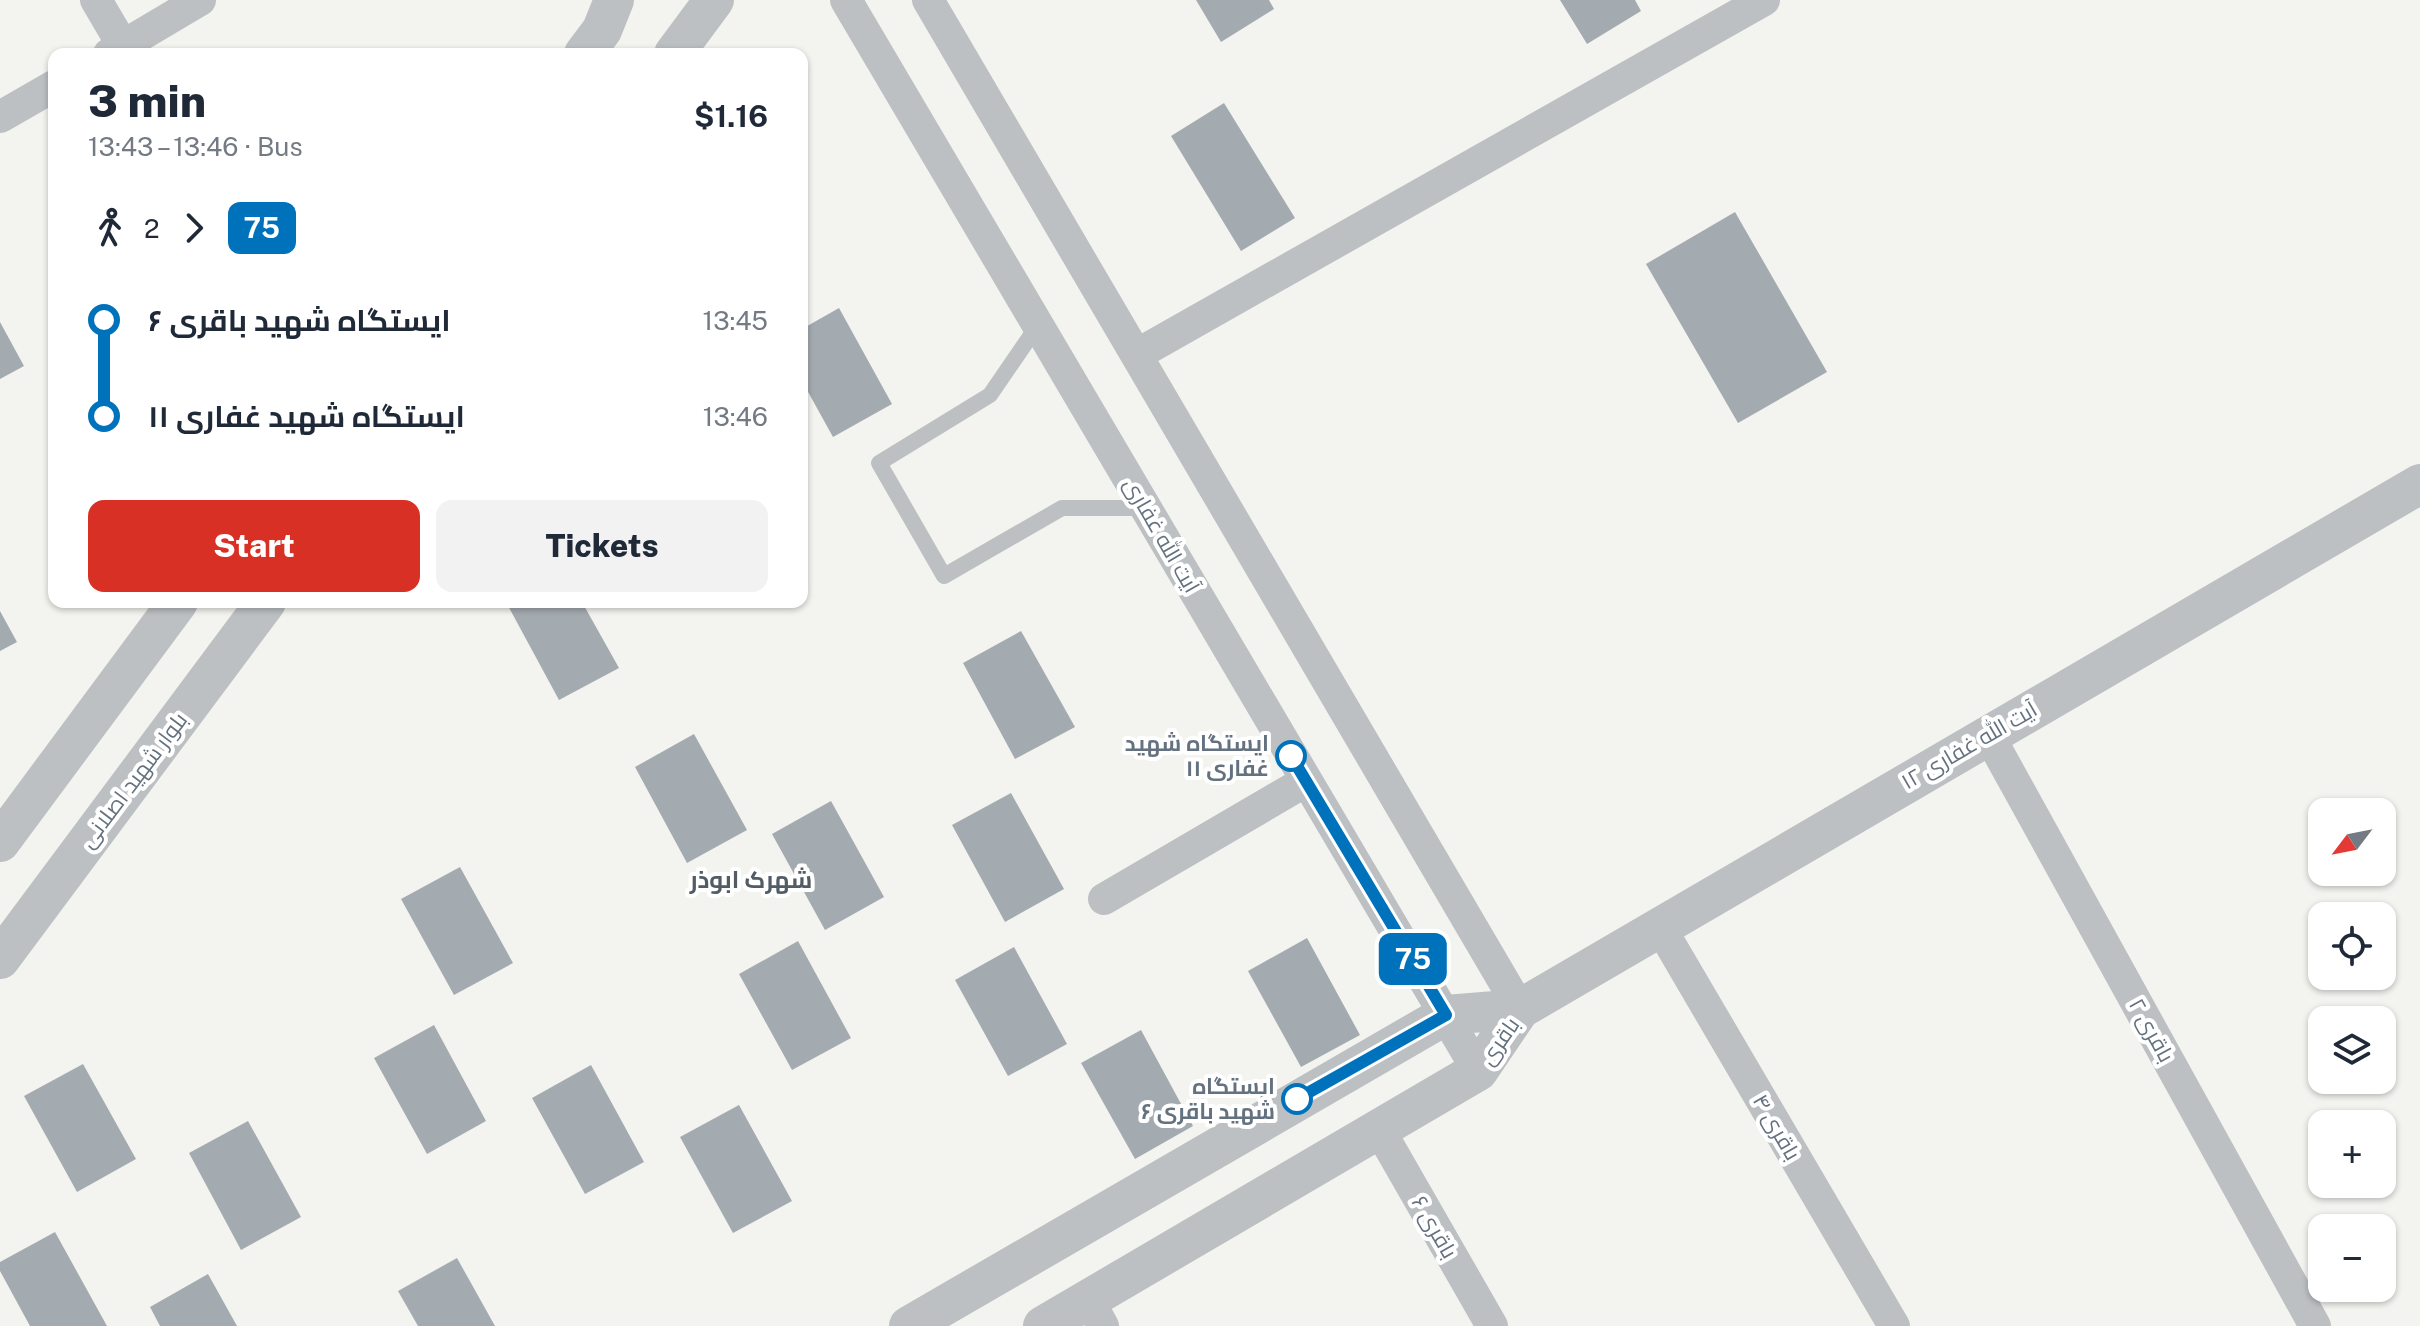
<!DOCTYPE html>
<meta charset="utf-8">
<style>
:root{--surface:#fff;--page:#f2f2f3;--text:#1f2937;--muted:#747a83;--accent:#d93025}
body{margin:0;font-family:"Public Sans",Cairo,sans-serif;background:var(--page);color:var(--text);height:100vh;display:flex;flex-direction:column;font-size:30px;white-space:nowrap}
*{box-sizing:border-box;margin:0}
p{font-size:26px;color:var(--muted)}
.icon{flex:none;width:44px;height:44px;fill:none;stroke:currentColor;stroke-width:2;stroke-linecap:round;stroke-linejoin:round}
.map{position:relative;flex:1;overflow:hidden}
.drawer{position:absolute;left:48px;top:48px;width:760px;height:560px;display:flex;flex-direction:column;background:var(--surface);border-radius:16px;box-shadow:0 2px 6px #0004}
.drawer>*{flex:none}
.badge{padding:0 16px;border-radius:12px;font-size:28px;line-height:52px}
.needle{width:52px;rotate:238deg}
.controls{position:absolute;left:2308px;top:798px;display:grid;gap:16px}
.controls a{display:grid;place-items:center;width:88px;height:88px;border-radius:16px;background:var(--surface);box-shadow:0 2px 6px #0004;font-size:40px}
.map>.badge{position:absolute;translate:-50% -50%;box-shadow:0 0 0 4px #fff}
.legs{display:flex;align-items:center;gap:12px;height:88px;padding:0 40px;font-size:26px}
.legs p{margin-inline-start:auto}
.headline{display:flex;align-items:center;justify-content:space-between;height:136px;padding:0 40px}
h1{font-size:44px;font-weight:800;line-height:60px}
.action{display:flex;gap:16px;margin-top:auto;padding:16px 40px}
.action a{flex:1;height:92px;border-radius:16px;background:var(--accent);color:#fff;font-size:32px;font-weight:800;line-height:92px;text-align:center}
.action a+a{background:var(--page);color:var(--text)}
ul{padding:0 40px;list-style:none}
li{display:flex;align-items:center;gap:28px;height:96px;font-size:30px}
li i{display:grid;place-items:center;width:12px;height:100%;margin:0 10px;background:currentColor}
li i::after{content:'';width:20px;height:20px;margin:-10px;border:6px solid;border-radius:50%;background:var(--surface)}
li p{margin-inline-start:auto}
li:first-child i{background:linear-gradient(#0000 50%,currentColor 0)}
li:last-child i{background:linear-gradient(currentColor 50%,#0000 0)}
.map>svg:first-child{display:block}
.building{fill:#a4abb0}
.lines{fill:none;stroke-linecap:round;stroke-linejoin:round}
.service{stroke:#bcc0c3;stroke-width:16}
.minor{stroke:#bcc0c3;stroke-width:32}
.tertiary{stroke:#bcc0c3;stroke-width:40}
.line-1-casing{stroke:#fff;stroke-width:18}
.line-1{stroke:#0072bc;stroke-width:12}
.stop-1-dot{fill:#fff;stroke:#0072bc;stroke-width:4}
.labels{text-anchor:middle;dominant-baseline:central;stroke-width:8;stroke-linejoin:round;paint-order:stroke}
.street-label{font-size:22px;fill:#64727f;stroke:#fff}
.stop-label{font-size:22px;font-weight:bold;fill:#64727f;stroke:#fff;text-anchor:end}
.neighbourhood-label{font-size:24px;font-weight:bold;fill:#525c64;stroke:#fff}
</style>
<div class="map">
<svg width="2420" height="1326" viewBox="0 0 2420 1326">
<rect width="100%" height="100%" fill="#f3f3ef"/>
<!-- building -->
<path class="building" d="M1196,0H1269L1274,9L1221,42Z
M1560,0H1635L1641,11L1587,44Z
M1224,103L1295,218L1241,251L1171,136Z
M1735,212L1827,372L1738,423L1646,264Z
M839,308L892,404L833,437L802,381V329Z
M0,322L24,366L0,379Z
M511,602H582L619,668L559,700L507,604Z
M0,611L17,642L0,651Z
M1021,631L1075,727L1015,759L963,663Z
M694,734L747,830L687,863L635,767Z
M1011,793L1064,889L1005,922L952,825Z
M831,801L884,897L825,930L772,834Z
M460,867L513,963L454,995L401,899Z
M1307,938L1360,1035L1301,1067L1248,971Z
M798,941L851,1038L792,1070L739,974Z
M1014,947L1067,1044L1008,1076L955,980Z
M434,1025L486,1121L427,1154L374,1058Z
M1141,1030L1193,1126L1135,1159L1081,1063Z
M83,1064L136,1159L77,1192L24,1096Z
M591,1065L644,1162L585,1194L532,1098Z
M739,1105L792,1201L733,1233L680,1137Z
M248,1121L301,1217L241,1250L189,1153Z
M55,1232L107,1326H30L0,1271V1262Z
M457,1258L495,1326H418L398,1291Z
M208,1274L237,1326H160L150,1307Z"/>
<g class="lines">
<!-- service -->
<path class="service" d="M1038,325L990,395L879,463L944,576L1062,508H1146"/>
<!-- minor -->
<path class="minor" d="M96,0L123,46
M846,0L1478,1071
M928,0L1520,1009
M109,54L200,0
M0,117L54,86
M1138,354L1764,0
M1988,734L2315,1326
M1104,899L1306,781
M1660,927L1894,1326
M1379,1129L1492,1326
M1088,1299L1103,1326"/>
<!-- tertiary -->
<path class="tertiary" d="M584,54L602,30L614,0
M674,54L714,0
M0,842L178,602
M0,959L266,602
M909,1326L1446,1015L1520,1009
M1043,1326L1478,1071L1520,1009L2420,484"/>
</g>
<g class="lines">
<!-- line-1 casing -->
<g class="line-1-casing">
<path id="line-1" d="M1291,756L1446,1015L1297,1099"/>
</g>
<!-- line-1 -->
<use href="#line-1" class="line-1"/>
</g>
<!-- markers -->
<g class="stop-1-dot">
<circle cx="1291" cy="756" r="14"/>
<circle cx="1297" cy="1099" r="14"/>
</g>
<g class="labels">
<!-- street labels -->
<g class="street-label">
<text transform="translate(1162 535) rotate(60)">آیت الله غفاری</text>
<text transform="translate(1969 745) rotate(-30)">آیت الله غفاری ۱۲</text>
<text transform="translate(133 780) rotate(-53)">بلوار شهید اصلانی</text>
<text transform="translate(2152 1030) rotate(61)">باقری ۲</text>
<text transform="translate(1499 1041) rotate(-55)">باقری</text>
<text transform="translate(1777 1127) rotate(60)">باقری ۴</text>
<text transform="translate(1435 1227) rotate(60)">باقری ۶</text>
</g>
<!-- stop labels -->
<g class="stop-label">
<text x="1269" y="743">ایستگاه شهید<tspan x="1269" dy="25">غفاری ۱۱</tspan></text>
<text x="1275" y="1086">ایستگاه<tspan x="1275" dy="25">شهید باقری ۶</tspan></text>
</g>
<!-- neighbourhood labels -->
<g class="neighbourhood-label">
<text x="751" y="879">شهرک ابوذر</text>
</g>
</g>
</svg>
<div class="controls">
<a><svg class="needle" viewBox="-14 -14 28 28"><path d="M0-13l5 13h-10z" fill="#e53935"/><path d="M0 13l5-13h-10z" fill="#747a83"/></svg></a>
<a><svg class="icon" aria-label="locate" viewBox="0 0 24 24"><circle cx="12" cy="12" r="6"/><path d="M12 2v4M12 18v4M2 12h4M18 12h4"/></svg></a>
<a><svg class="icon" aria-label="layers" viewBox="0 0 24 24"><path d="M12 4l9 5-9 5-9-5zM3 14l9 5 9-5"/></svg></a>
<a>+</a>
<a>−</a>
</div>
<b class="badge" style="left:1413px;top:959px;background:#0072bc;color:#fff">75</b>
<section class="drawer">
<div class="headline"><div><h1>3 min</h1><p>13:43 – 13:46 · Bus</p></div><b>$1.16</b></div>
<div class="legs"><svg class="icon" aria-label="walk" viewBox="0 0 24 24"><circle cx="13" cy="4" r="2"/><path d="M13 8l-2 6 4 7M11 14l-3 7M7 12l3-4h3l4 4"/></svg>2<svg class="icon" aria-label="forward" viewBox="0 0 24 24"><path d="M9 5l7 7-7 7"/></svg><b class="badge" style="background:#0072bc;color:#fff">75</b></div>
<ul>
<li><i style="color:#0072bc"></i><b>ایستگاه شهید باقری ۶</b><p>13:45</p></li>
<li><i style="color:#0072bc"></i><b>ایستگاه شهید غفاری ۱۱</b><p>13:46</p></li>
</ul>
<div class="action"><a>Start</a><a>Tickets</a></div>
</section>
</div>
